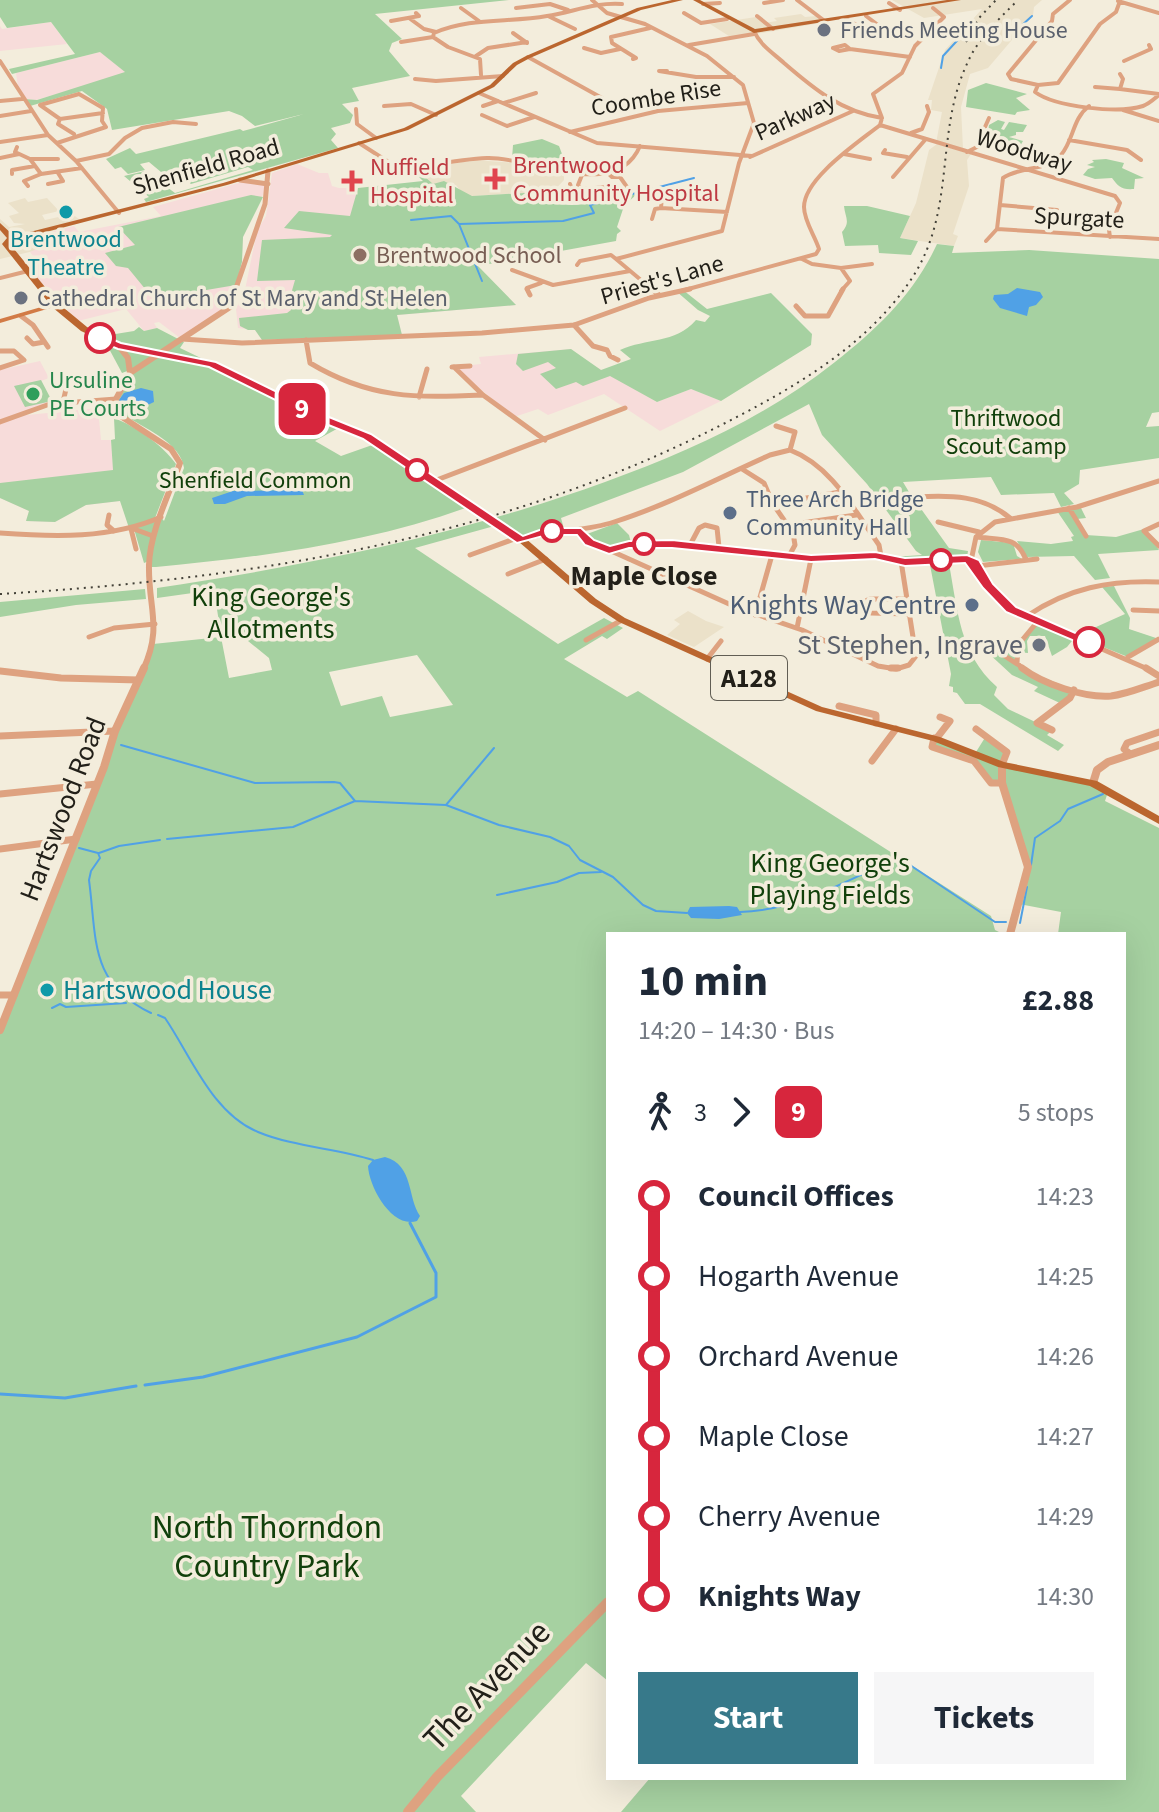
<!DOCTYPE html>
<meta charset="utf-8">
<style>
:root{--surface:#fff;--page:#f6f6f7;--text:#1f2937;--muted:#747a83;--accent:#37798a}
body{margin:0;font-family:"Source Sans 3",sans-serif;background:var(--page);color:var(--text);height:100vh;display:flex;flex-direction:column;font-size:30px;white-space:nowrap}
*{box-sizing:border-box;margin:0}
p{font-size:26px;color:var(--muted)}
.icon{flex:none;width:44px;height:44px;fill:none;stroke:currentColor;stroke-width:2;stroke-linecap:round;stroke-linejoin:round}
.map{position:relative;flex:1;overflow:hidden}
.side{position:absolute;left:606px;top:932px;width:520px;height:848px;display:flex;flex-direction:column;background:var(--surface);border-radius:0px;box-shadow:0 8px 32px #0002}
.side>*{flex:none}
.badge{padding:0 16px;border-radius:12px;font-size:28px;line-height:52px}
.map>.badge{position:absolute;translate:-50% -50%;box-shadow:0 0 0 4px #fff}
.legs{display:flex;align-items:center;gap:12px;height:88px;padding:0 32px;font-size:26px}
.legs p{margin-inline-start:auto}
.overview{display:flex;align-items:center;justify-content:space-between;height:136px;padding:0 32px}
h1{font-size:44px;font-weight:700;line-height:60px}
.button{display:flex;gap:16px;margin-top:auto;padding:16px 32px}
.button a{flex:1;height:92px;border-radius:0px;background:var(--accent);color:#fff;font-size:32px;font-weight:700;line-height:92px;text-align:center}
.button a+a{background:var(--page);color:var(--text)}
ul{padding:0 32px;list-style:none}
li{display:flex;align-items:center;gap:28px;height:80px;font-size:30px}
li i{display:grid;place-items:center;width:12px;height:100%;margin:0 10px;background:currentColor}
li i::after{content:'';width:20px;height:20px;margin:-10px;border:6px solid;border-radius:50%;background:var(--surface)}
li p{margin-inline-start:auto}
li:first-child i{background:linear-gradient(#0000 50%,currentColor 0)}
li:last-child i{background:linear-gradient(currentColor 50%,#0000 0)}
.map>svg:first-child{display:block}
.built{fill:#ebe1c9}
.education{fill:#f7dcda}
.green{fill:#a6d1a1;fill-rule:evenodd}
.water{fill:#50a1e6}
.lines{fill:none;stroke-linecap:round;stroke-linejoin:round}
.stream-far1{stroke:#50a1e6;stroke-width:2}
.stream{stroke:#50a1e6;stroke-width:3}
.minor-far2{stroke:#dea280;stroke-width:4}
.minor-far1{stroke:#dea280;stroke-width:5}
.minor{stroke:#dea280;stroke-width:7}
.tertiary-far3{stroke:#dea280;stroke-width:5}
.tertiary-far2{stroke:#dea280;stroke-width:6}
.tertiary-far1{stroke:#dea280;stroke-width:8}
.tertiary{stroke:#dea280;stroke-width:10}
.secondary{fill:#d27b46;fill-rule:evenodd}
.primary{fill:#bb662f;fill-rule:evenodd}
.rail{stroke:#434138;stroke-width:2;stroke-dasharray:2 5;stroke-linecap:butt}
.line-1{fill:#d7263d;stroke:#fff;stroke-width:2}
.worship-dot{fill:#6b7280;stroke:#f3eddc;stroke-width:3}
.health-dot{fill:#e0444e;stroke:#f3eddc;stroke-width:3}
.culture-dot{fill:#0f9aa8;stroke:#f3eddc;stroke-width:3}
.education-dot{fill:#8d6e63;stroke:#f3eddc;stroke-width:3}
.stop-1-dot{fill:#fff;stroke:#d7263d;stroke-width:4}
.leisure-dot{fill:#2e9e5b;stroke:#f3eddc;stroke-width:3}
.service-dot{fill:#5c6f8a;stroke:#f3eddc;stroke-width:3}
.labels{text-anchor:middle;dominant-baseline:central;stroke-width:7;stroke-linejoin:round;paint-order:stroke}
.far-worship-label{font-size:24px;fill:#5b616d;stroke:#f3eddc;text-anchor:start}
.far-street-label{font-size:24px;fill:#222019;stroke:#f3eddc}
.far-health-label{font-size:24px;fill:#be3a42;stroke:#f3eddc;text-anchor:start}
.far-culture-label{font-size:24px;fill:#0d838f;stroke:#f3eddc}
.far-education-label{font-size:24px;fill:#785e54;stroke:#f3eddc;text-anchor:start}
.far-leisure-label{font-size:24px;fill:#27864d;stroke:#f3eddc;text-anchor:start}
.far-park-label{font-size:24px;fill:#11400b;stroke:#f3eddc}
.far-service-label{font-size:24px;fill:#4e5e75;stroke:#f3eddc;text-anchor:start}
.shield{fill:#f3eddc;stroke:#615e54;stroke-width:2}
.shield-label{font-size:26px;font-weight:bold;fill:#222019}
.stop-label{font-size:28px;font-weight:bold;fill:#222019;stroke:#f3eddc}
.park-label{font-size:28px;fill:#11400b;stroke:#f3eddc}
.service-label{font-size:28px;fill:#4e5e75;stroke:#f3eddc;text-anchor:end}
.worship-label{font-size:28px;fill:#5b616d;stroke:#f3eddc;text-anchor:end}
.street-label{font-size:28px;fill:#222019;stroke:#f3eddc}
.culture-label{font-size:28px;fill:#0d838f;stroke:#f3eddc;text-anchor:start}
.near-park-label{font-size:34px;fill:#11400b;stroke:#f3eddc}
.near-street-label{font-size:34px;fill:#222019;stroke:#f3eddc}
</style>
<div class="map">
<svg width="1159" height="1812" viewBox="0 0 1159 1812">
<rect width="100%" height="100%" fill="#f3eddc"/>
<!-- built -->
<path class="built" d="M892,0H1042L1034,7L1033,15L988,68L970,74L961,107L963,149L936,143L942,112L931,110L932,100H928L945,50L982,9L924,18Z
M801,14L805,17L817,16L826,22L732,38L710,24L756,17L764,23L777,21L774,18Z
M937,144L971,154L967,160L969,186L953,234L958,236L954,246L900,238L916,203L929,150Z
M473,160L517,163L564,176V180L550,195L544,197L525,193L472,196L463,194L456,185H433L417,170Z
M25,198L28,202L47,198L59,211L42,215L45,220L72,214L83,222L32,237L38,250L0,259V219L9,227L25,224L14,223L9,216L19,213L8,203Z
M688,611L706,621L724,627L694,647L667,635L680,624L674,620Z"/>
<!-- education -->
<path class="education" d="M51,22L67,44L0,51V26L2,29Z
M104,51L132,72L36,100L24,99L18,87L16,73Z
M297,164L319,173H328L332,186L339,188H375L409,183L477,266L516,305L397,315L402,335L262,340L255,330L238,328L236,309L245,290L257,231L266,216L272,173Z
M242,182L264,184L265,190L243,237L241,270L226,309L180,338L159,322L154,323L157,328L144,331L126,309L78,321L37,278L38,273L27,260L34,257L30,252L39,248L31,237L74,226L79,232L161,216L153,207Z
M571,349L588,362L657,402L691,389L721,401L660,431L604,394L548,415L538,409L514,417L454,367L481,364L479,357Z
M40,361L49,378L41,381L52,403L17,416L98,408L101,440H111L114,480L120,501L86,505L55,522L26,521L29,511L0,498V370Z"/>
<!-- green -->
<path class="green" d="M0,0H509L375,14L402,39L392,43L389,51L410,76L352,88L359,101L342,104L353,115L350,123L331,128L336,134L331,140L338,148L146,202L144,199L149,197L124,176L145,171L175,193L253,170L248,167L191,184L187,181L173,182L149,162L140,164L145,170L128,174L121,167L115,169L106,159L130,148L136,154L240,129L243,131L304,114L255,126L242,116L229,111L112,130L107,109L82,91L30,106L24,99L37,100L125,72L100,52L12,74L9,69L75,54L51,22L7,28L0,17Z
M986,83L1027,94L1016,98L1030,110L1017,112L1015,115L966,107L968,90Z
M998,120L1005,122L1001,129L1004,130L1009,122L1027,125L1023,132H1016V135L1009,137L1023,141L1019,148L1002,150L986,145L989,125Z
M542,139L559,146L570,175L512,159L513,145Z
M1106,159L1124,163L1122,168L1144,178L1135,179L1134,189C1121,190 1118,186 1112,178L1095,179L1083,175L1088,169L1095,167L1087,165L1094,162L1092,160Z
M416,169L433,184L444,181L472,196L525,193L544,197L553,204L572,205L589,204L638,193L624,206L617,227L621,231L617,234L616,241L478,266L516,305L397,315L402,335L262,340L255,330H248L240,326L239,318L287,313L291,310L289,301L295,280L257,281L262,240L330,237L332,235L284,228L299,211L350,216L358,188L423,181L412,170Z
M251,195L263,197L243,237L242,262L236,285L159,298L146,290L128,268L116,266L105,253L135,245L118,227Z
M844,206H867L910,216L900,238L918,241L911,255L879,253L878,245L845,246L842,232C851,222 845,217 844,206Z
M937,244L954,246L952,253L1029,250L1159,259V412L1152,413L1146,427L1159,426V458L1080,470L1079,484L1064,493L1074,504L1061,507L1054,493L1001,495L991,477L903,482L909,492L906,494L919,506L949,548L968,551L967,557L906,560L893,557L922,555L916,551L867,484L822,435L809,404L683,472L561,518L564,529L542,530L523,536L498,525L415,548L558,644L604,618L623,628L607,639L602,636L564,659L627,697L638,691L991,916L995,930L1003,934H608V1681L586,1663L461,1796L476,1812H0V1030L153,644L221,637L229,678L272,670L269,658L237,632L221,635L214,590L157,598V588C310,565 459,535 605,482C687,452 766,417 835,362C877,329 914,294 937,244ZM417,655L453,705L390,717L382,696L341,706L329,672Z
M683,290L707,309L771,293L812,334L811,345L721,401L691,389L657,402L610,376L583,386L576,382L556,389L540,374L556,368L548,362L523,371L516,364L518,354L571,349L601,370L631,359L620,350C646,338 675,344 696,320L705,322L710,316L698,310L676,291Z
M139,327L144,331L157,328L184,342L180,348L342,426L315,441L341,456L378,443L471,506C371,543 262,557 156,567H149V561L144,563L134,529L129,528L120,501L86,505L55,522L26,521L29,511L0,498V483L113,470L111,440L115,439L114,418C135,426 163,445 176,464L155,518L161,517L164,521L184,468C181,444 148,430 129,418L125,419L115,404L130,370L122,373L107,345H114L103,336L134,331Z
M41,380L52,401L25,407L14,386Z
M1081,508L1086,518L1077,519L1086,535L1116,537L1144,529L1159,550L1098,554L1110,578L1095,580L1074,556L1026,557L1017,541L1051,544L1073,541L1071,537L1074,536L1057,511Z
M617,523L629,535L631,543L612,549L591,541L587,534Z
M981,540L1013,543L1017,556L1022,559L983,562L978,552Z
M949,564C958,611 959,653 997,687L994,695L1008,709L1052,730L1047,735L1064,745L1058,751L980,704H965L957,693L953,692V687L949,686L951,674L930,565Z
M1114,586L1130,618L1129,629L1159,639L1128,657L1076,636L1067,647L1052,656L1045,636H1030L1027,641L1028,653L1016,652L1020,668L1074,690L1062,704L1034,691L1038,687L1012,675L986,651L1019,640L1038,621L1076,636L1125,614L1102,587Z
M145,589L146,599L76,605L0,617V602Z
M986,736L1007,752L1003,764L1082,782L1108,792L1105,801L1159,828V1812H621L650,1778H1124V934H1058L1061,912L1019,904L1026,861L1002,783H991C980,755 963,756 936,749L934,738L976,752Z"/>
<!-- water -->
<path class="water" d="M1017,288L1040,292L1043,297L1036,305L1029,307L1027,316L1000,308L993,299L994,295L1008,294Z
M141,388L153,391L154,402L133,412H121L119,400L124,393Z
M302,490L304,495L247,496L225,504H214L212,498L233,491Z
M729,906L737,907L742,915L719,919L691,918L687,913L690,907Z
M385,1157C414,1165 407,1197 420,1216L417,1221C392,1229 369,1187 368,1166L373,1160Z"/>
<g class="lines">
<!-- stream-far1 -->
<path class="stream-far1" d="M1010,28L1020,27L1032,16
M961,31L974,25
M941,68L943,56L966,31
M411,220L451,216L459,224L482,281
M459,224L563,221L594,213L590,205L694,178
M121,745L255,783L334,782L340,783L355,801L446,805L499,825L550,837L569,846L580,860L613,877L643,905L656,911L687,913
M446,805L494,748
M167,839L293,827L355,801
M79,848L98,853L100,858L91,871L89,880C97,940 89,983 151,1013
M99,853L119,846L160,840
M1031,865L1035,838L1060,821L1068,809L1103,794
M497,895L557,882L579,873L601,872
M740,912C795,911 849,880 898,857L995,922H1006
M1020,923L1027,887
M52,1008L60,1004L66,1007L126,1003
M158,1015L165,1018C191,1056 212,1113 258,1132C294,1147 336,1148 373,1160"/>
<!-- stream -->
<path class="stream" d="M145,1385L203,1377L357,1337L436,1297V1273L410,1223
M0,1394L65,1398L136,1386"/>
<!-- minor-far2 -->
<path class="minor-far2" d="M592,0L607,13L645,24L707,56L743,85L754,123L739,163L722,231L616,259L654,291
M797,0L826,22
M1070,0L1053,14L1052,21L1008,74L1011,79L1038,85L1058,83L1100,24L1116,12L1120,1
M1118,1L1159,13
M764,3L783,0
M889,3L900,10
M703,4L720,3
M461,8L479,21
M516,8L550,4L568,10
M684,13L701,23L727,19
M548,16L575,29
M757,16L773,29
M409,18L424,29L436,32
M846,19L862,28L878,25L866,16
M391,21L419,16L416,13
M513,33L527,43
M401,42L433,37
M689,45L754,34
M845,45L850,49L839,51L833,48Z
M584,48L601,53L620,49
M850,49L910,57
M476,56L488,48L527,42
M528,57L602,98
M633,59L636,58L612,43L611,37L650,28
M0,61L48,135L76,161L119,213
M1124,61L1151,49L1149,45
M667,71H659L696,77H734
M1120,74L1123,79L1120,89L1159,94
M481,75L480,59L448,47L433,37L434,33C471,17 508,23 547,16C573,12 595,2 622,4
M415,79L436,81L503,76
M1038,85L1035,92C1055,107 1119,114 1143,106C1149,104 1154,99 1159,95
M1095,87L1120,89
M479,93L597,143L752,156
M0,101L22,99
M504,103L536,93
M384,106L411,104L436,115
M483,106L498,101
M356,109L357,124L376,138
M1123,110L1159,121
M482,115L507,126L534,117
M0,116L31,111
M882,118L873,94L902,73L915,46L944,17L933,8
M60,119L103,113
M880,125L1115,196L1120,203L1109,230L1110,237
M570,132L658,111L748,103
M911,133L922,129L929,112L927,106
M1069,140L1127,150L1141,160
M0,142L48,135
M57,143L106,127L102,121L103,108L79,94L40,105L60,119L58,124L74,134
M359,143L401,170C429,166 459,159 487,158C530,156 616,203 640,146
M17,147L15,152L30,159L41,174L82,168
M885,150L883,153L907,157
M967,152L985,143V127L989,118
M844,154L870,159
M750,157L853,111
M0,158L19,154
M30,159H58
M76,161L109,154L125,138L142,128L173,122L196,124
M607,172L612,177H620L627,187
M12,174V170L35,166
M582,175L578,185L581,189L608,187
M893,177L925,140
M48,184L63,181L58,173
M570,184L574,195H583L581,189
M28,186L24,181L41,174
M662,195L661,208L727,212
M1000,205L1057,210
M652,219L655,209L661,208
M997,229L1159,239
M986,241L997,229L1003,178C1020,166 1048,171 1061,155C1074,140 1072,119 1089,106
M802,259L812,264L841,268L850,281L841,291
M577,265L580,261L611,255L616,259
M841,268L872,264
M512,270L553,285L630,271
M0,278L28,271
M528,291L527,288L541,283
M681,291L816,254L819,249C815,236 804,221 804,207C804,178 859,142 880,125L882,118C842,112 814,89 784,63C773,53 760,45 754,31"/>
<!-- minor-far1 -->
<path class="minor-far1" d="M527,289L530,295
M652,289L659,295
M796,306L805,316H828L843,289
M21,316L33,325L48,347
M574,325L593,346L607,350L610,356L618,360
M27,338L33,344L44,342
M182,339L242,343L482,333L574,325L649,298L690,289
M306,340L310,363C370,399 416,398 483,395
M0,351H14L24,360L0,368
M452,367L470,366
M454,367L483,395L545,440
M419,397L427,369
M63,402L66,389
M0,422L50,404L116,399
M790,450C832,466 854,510 879,545L881,556
M742,469L764,483L773,504L793,533L795,545L789,556
M434,481L625,408
M916,497C950,495 983,495 1010,518
M832,501L844,498
M773,504L840,492
M1069,508L1086,536
M109,515L107,525L114,531
M938,522L979,532
M1159,524L1144,531L1159,546
M788,525L856,515
M131,529L136,549
M134,529L153,536
M581,531L590,542L609,550L627,545L672,544L811,559L875,555L905,562L971,561
M0,533C54,537 111,539 161,517
M976,537C1000,540 1017,535 1026,560
M522,540C552,529 584,532 614,522C668,505 718,478 770,455L790,450L795,432L776,426
M690,545L699,528L705,525L717,528L719,547
M609,550L738,608L802,630L878,666L896,669L909,665L916,656L901,561
M470,555L517,538
M977,566L1037,559
M508,574L546,559
M907,599H870L865,601L863,607L871,613L909,614
M1133,610L1159,611
M755,615L772,555
M1027,616C1068,588 1110,580 1159,582
M797,628L811,559
M89,637L114,628L155,624
M586,640L622,620
M1128,657L1159,639
M707,659L721,641
M1017,664L994,649L1019,640
M1024,670L1017,663L1018,645L1038,621
M1150,670L1010,609L998,598L971,561L976,537L995,522L1077,507L1159,481"/>
<!-- minor -->
<path class="minor" d="M891,668H898
M1022,668C1043,684 1084,698 1111,696C1127,694 1143,687 1159,682
M1146,668L1159,676
M0,671L61,678L139,680
M839,706L876,715V723
M976,729L1007,752L1002,765
M1052,730L1037,723L1070,698L1074,690
M0,736L115,731
M934,738L932,747L974,761L991,783H1002
M936,739L950,721L940,717
M1130,754L1124,749L1127,743L1159,732
M872,761L896,729
M0,794L97,784
M0,849L76,839
M0,995H14"/>
<!-- tertiary-far3 -->
<path class="tertiary-far3" d="M240,180L268,184
M235,291L265,204L268,171"/>
<!-- tertiary-far2 -->
<path class="tertiary-far2" d="M118,345L128,358L130,373
M143,670C163,627 148,608 149,565C150,531 169,495 180,463L171,449L119,415L116,399L130,373L230,307L236,289"/>
<!-- tertiary-far1 -->
<path class="tertiary-far1" d="M1002,765V783L1028,867L1010,934
M1093,783L1097,770L1108,762L1159,745
M0,1030L104,767L115,731L144,668"/>
<!-- tertiary -->
<path class="tertiary" d="M408,1812L437,1777L608,1602"/>
<!-- secondary -->
<path class="secondary" d="M55,303L57,304V306L0,323V319Z"/>
<!-- primary -->
<path class="primary" d="M672,0H683L641,10L530,58L517,65L494,87L408,130L227,185L11,241L10,244L58,303L87,327L120,343L215,362L323,416L370,434L525,538L596,599L625,618L822,707L940,737L1004,762L1097,781L1159,816V824L1090,786L998,767L933,741L816,711L619,622L590,603L519,542L364,438L317,420L210,366L115,347L81,331L52,307L2,244L7,238L0,230V223L14,236L223,183L404,128L490,85L513,63L526,56L637,8Z
M693,0H700L755,29L947,0H961L754,33Z"/>
<!-- rail -->
<path class="rail" d="M966,42L979,18L996,0
M0,594C253,579 502,539 729,421C797,386 869,344 912,278C956,211 935,135 966,66C977,39 998,20 1018,0"/>
</g>
<!-- line-1 -->
<path class="line-1" d="M100,334L121,343L216,362L324,415L371,434L523,536L545,528H581L594,540L610,546L629,541L672,540L811,555L875,552L905,558L967,555L979,560L993,584L1016,607L1096,642L1084,645L1006,612L983,588L965,563L905,566L875,559L811,562L672,548H629L609,554L585,545L577,535H547L517,543L363,439L316,420L209,367L118,349L96,340L95,338Z"/>
<!-- markers -->
<g class="worship-dot">
<circle cx="824" cy="30" r="8"/>
<circle cx="21" cy="298" r="8"/>
<circle cx="1039" cy="645" r="8"/>
</g>
<g class="health-dot">
<path d="M491 167h8v8h8v8h-8v8h-8v-8h-8v-8h8z"/>
<path d="M348 169h8v8h8v8h-8v8h-8v-8h-8v-8h8z"/>
</g>
<g class="culture-dot">
<circle cx="66" cy="212" r="8"/>
<circle cx="47" cy="990" r="8"/>
</g>
<circle class="education-dot" cx="360" cy="255" r="8"/>
<g class="stop-1-dot">
<circle cx="100" cy="338" r="14"/>
<circle cx="417" cy="470" r="10"/>
<circle cx="552" cy="531" r="10"/>
<circle cx="644" cy="544" r="10"/>
<circle cx="941" cy="560" r="10"/>
<circle cx="1089" cy="642" r="14"/>
</g>
<circle class="leisure-dot" cx="33" cy="394" r="8"/>
<g class="service-dot">
<circle cx="730" cy="513" r="8"/>
<circle cx="972" cy="605" r="8"/>
</g>
<g class="labels">
<!-- far-worship labels -->
<g class="far-worship-label">
<text x="840" y="30">Friends Meeting House</text>
<text x="37" y="298">Cathedral Church of St Mary and St Helen</text>
</g>
<!-- far-street labels -->
<g class="far-street-label">
<text transform="translate(656 98) rotate(-9)">Coombe Rise</text>
<text transform="translate(795 117) rotate(-24)">Parkway</text>
<text transform="translate(1024 151) rotate(17)">Woodway</text>
<text transform="translate(206 167) rotate(-16)">Shenfield Road</text>
<text transform="translate(1079 218) rotate(3)">Spurgate</text>
<text transform="translate(662 280) rotate(-16)">Priest's Lane</text>
</g>
<!-- far-health labels -->
<g class="far-health-label">
<text x="513" y="165">Brentwood<tspan x="513" dy="28">Community Hospital</tspan></text>
<text x="370" y="167">Nuffield<tspan x="370" dy="28">Hospital</tspan></text>
</g>
<!-- far-culture labels -->
<g class="far-culture-label">
<text x="66" y="239">Brentwood<tspan x="66" dy="28">Theatre</tspan></text>
</g>
<!-- far-education labels -->
<g class="far-education-label">
<text x="376" y="255">Brentwood School</text>
</g>
<!-- far-leisure labels -->
<g class="far-leisure-label">
<text x="49" y="380">Ursuline<tspan x="49" dy="28">PE Courts</tspan></text>
</g>
<!-- far-park labels -->
<g class="far-park-label">
<text x="1006" y="418">Thriftwood<tspan x="1006" dy="28">Scout Camp</tspan></text>
<text x="255" y="480">Shenfield Common</text>
</g>
<!-- far-service labels -->
<g class="far-service-label">
<text x="746" y="499">Three Arch Bridge<tspan x="746" dy="28">Community Hall</tspan></text>
</g>
<!-- shield labels -->
<rect class="shield" x="711" y="656" width="76" height="44" rx="6"/>
<g class="shield-label">
<text x="749" y="678">A128</text>
</g>
<!-- stop labels -->
<g class="stop-label">
<text x="644" y="576">Maple Close</text>
</g>
<!-- park labels -->
<g class="park-label">
<text x="271" y="597">King George's<tspan x="271" dy="32">Allotments</tspan></text>
<text x="830" y="863">King George's<tspan x="830" dy="32">Playing Fields</tspan></text>
</g>
<!-- service labels -->
<g class="service-label">
<text x="956" y="605">Knights Way Centre</text>
</g>
<!-- worship labels -->
<g class="worship-label">
<text x="1023" y="645">St Stephen, Ingrave</text>
</g>
<!-- street labels -->
<g class="street-label">
<text transform="translate(63 809) rotate(-69)">Hartswood Road</text>
</g>
<!-- culture labels -->
<g class="culture-label">
<text x="63" y="990">Hartswood House</text>
</g>
<!-- near-park labels -->
<g class="near-park-label">
<text x="267" y="1527">North Thorndon<tspan x="267" dy="39">Country Park</tspan></text>
</g>
<!-- near-street labels -->
<g class="near-street-label">
<text transform="translate(487 1686) rotate(-46)">The Avenue</text>
</g>
</g>
</svg>
<b class="badge" style="left:302px;top:409px;background:#d7263d;color:#fff">9</b>
<section class="side">
<div class="overview"><div><h1>10 min</h1><p>14:20 – 14:30 · Bus</p></div><b>£2.88</b></div>
<div class="legs"><svg class="icon" aria-label="walk" viewBox="0 0 24 24"><circle cx="13" cy="4" r="2"/><path d="M13 8l-2 6 4 7M11 14l-3 7M7 12l3-4h3l4 4"/></svg>3<svg class="icon" aria-label="forward" viewBox="0 0 24 24"><path d="M9 5l7 7-7 7"/></svg><b class="badge" style="background:#d7263d;color:#fff">9</b><p>5 stops</p></div>
<ul>
<li><i style="color:#d7263d"></i><b>Council Offices</b><p>14:23</p></li>
<li><i style="color:#d7263d"></i><span>Hogarth Avenue</span><p>14:25</p></li>
<li><i style="color:#d7263d"></i><span>Orchard Avenue</span><p>14:26</p></li>
<li><i style="color:#d7263d"></i><span>Maple Close</span><p>14:27</p></li>
<li><i style="color:#d7263d"></i><span>Cherry Avenue</span><p>14:29</p></li>
<li><i style="color:#d7263d"></i><b>Knights Way</b><p>14:30</p></li>
</ul>
<div class="button"><a>Start</a><a>Tickets</a></div>
</section>
</div>
